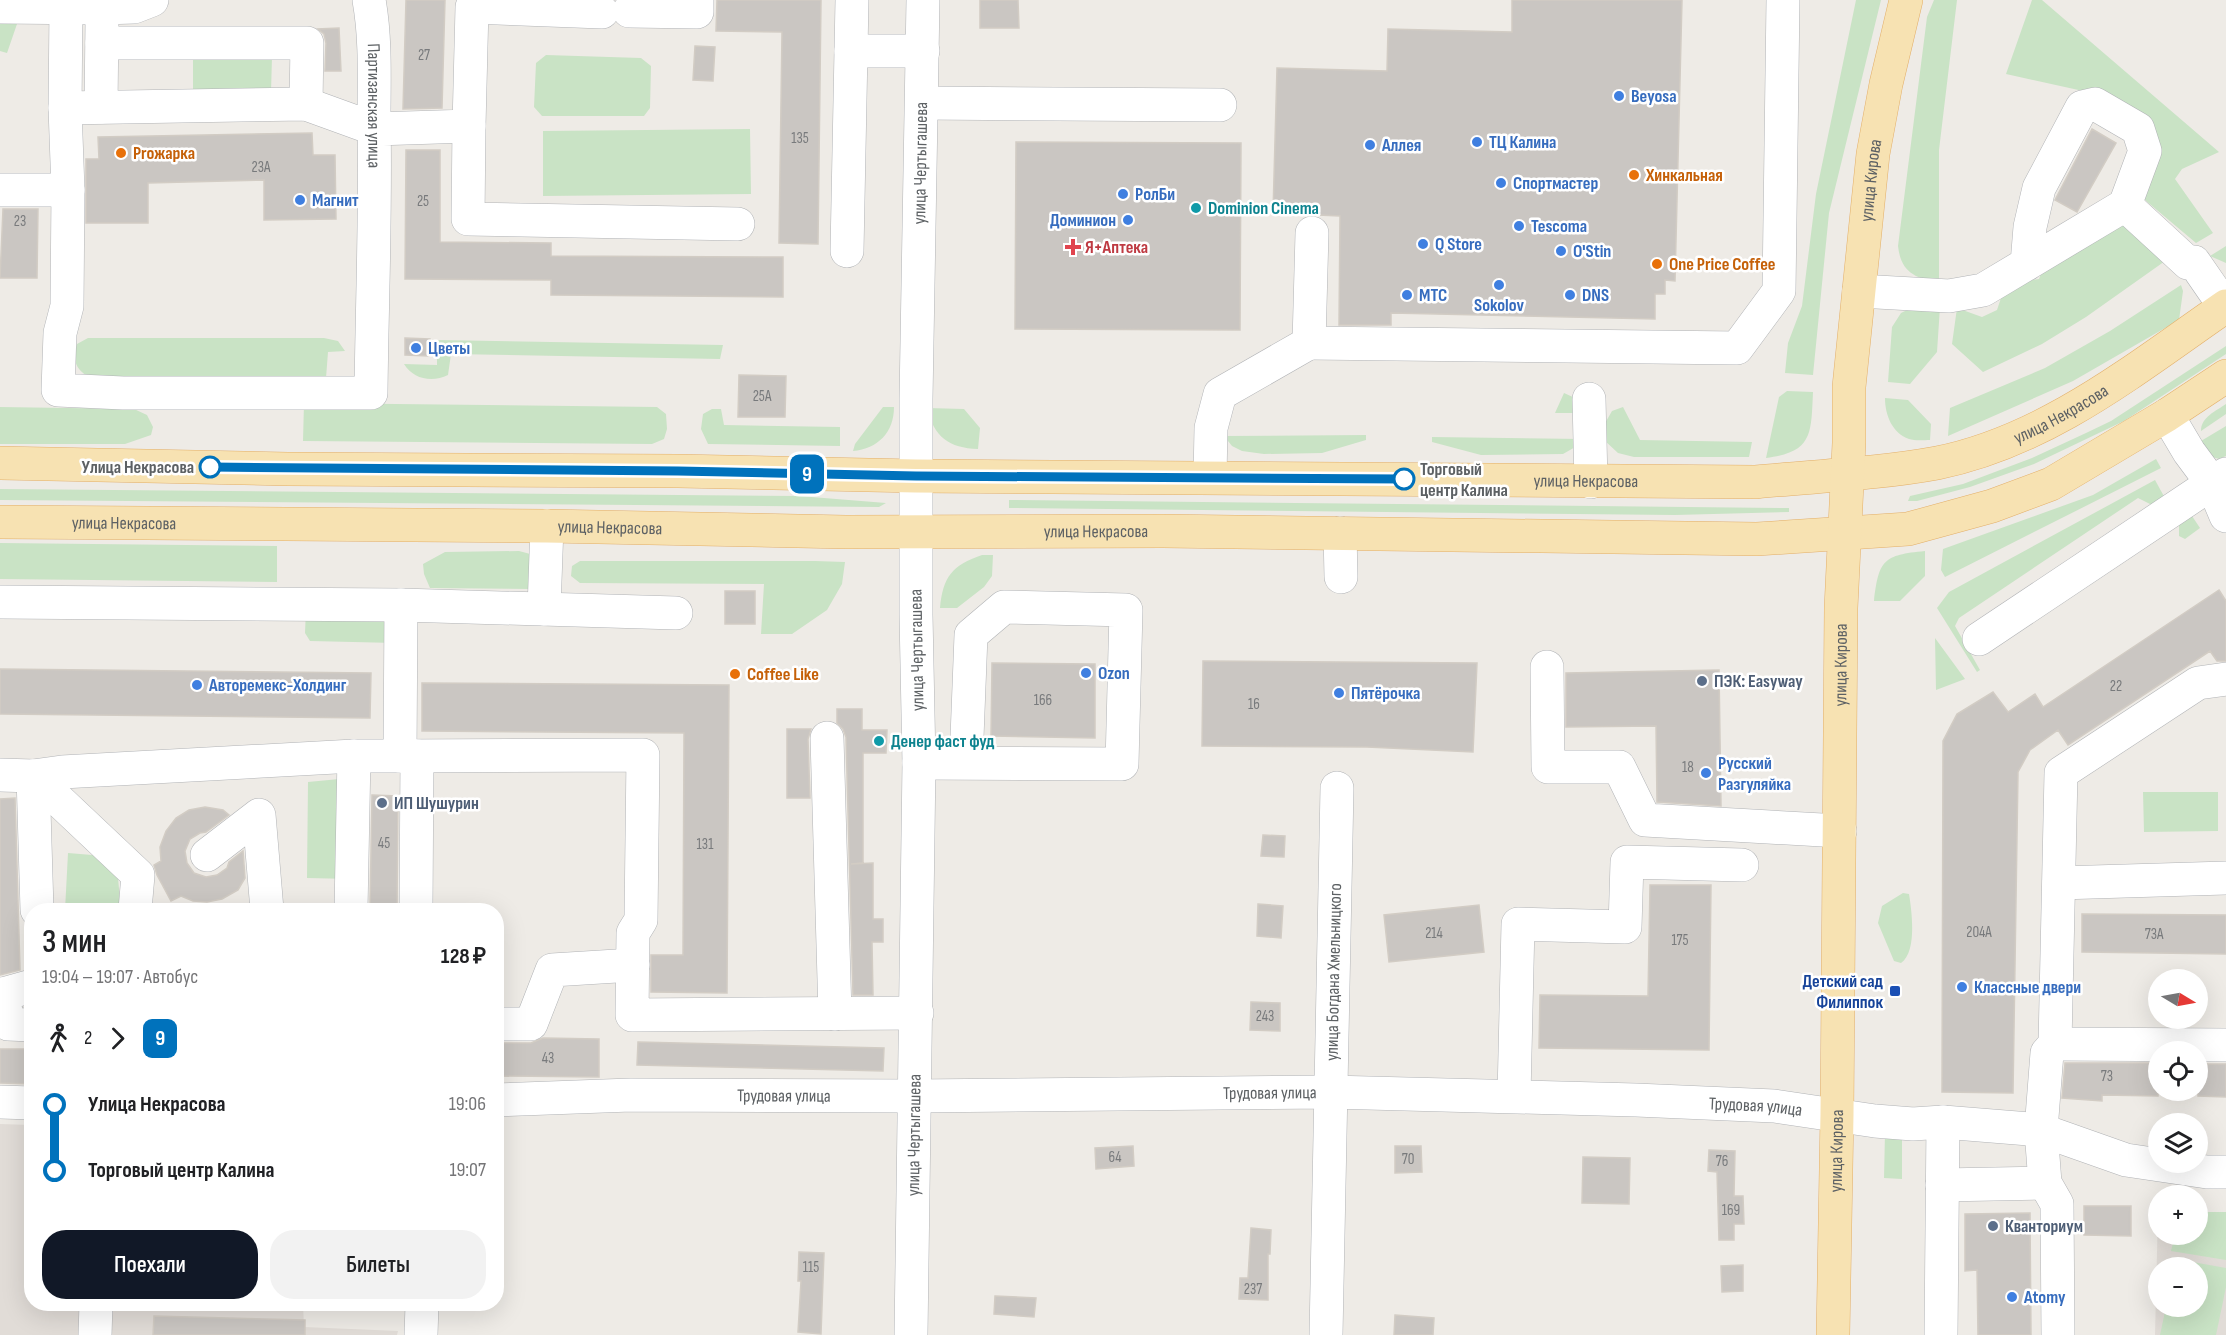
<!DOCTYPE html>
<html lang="ru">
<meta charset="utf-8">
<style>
:root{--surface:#fff;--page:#f2f2f2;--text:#202124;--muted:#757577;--accent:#111827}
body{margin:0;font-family:"Sofia Sans Condensed",sans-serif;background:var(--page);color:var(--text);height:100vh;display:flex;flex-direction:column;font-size:22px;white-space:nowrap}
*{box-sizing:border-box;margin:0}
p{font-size:20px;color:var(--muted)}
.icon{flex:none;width:33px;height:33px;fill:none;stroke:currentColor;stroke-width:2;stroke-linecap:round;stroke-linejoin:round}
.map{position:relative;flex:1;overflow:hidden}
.side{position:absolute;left:24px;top:903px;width:480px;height:408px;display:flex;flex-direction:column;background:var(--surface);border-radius:24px;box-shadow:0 6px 24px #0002}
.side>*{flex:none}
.badge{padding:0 12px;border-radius:9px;font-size:21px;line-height:39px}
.needle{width:39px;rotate:100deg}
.controls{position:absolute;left:2148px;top:969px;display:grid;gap:12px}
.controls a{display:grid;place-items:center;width:60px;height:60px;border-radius:50%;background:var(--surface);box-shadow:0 6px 24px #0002;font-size:30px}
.map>.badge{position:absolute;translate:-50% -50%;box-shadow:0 0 0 3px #fff}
.legs{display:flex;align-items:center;gap:9px;height:66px;padding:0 18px;font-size:20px}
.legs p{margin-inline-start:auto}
.headline{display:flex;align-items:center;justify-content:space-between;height:102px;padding:0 18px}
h1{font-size:33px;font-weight:600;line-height:45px}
.button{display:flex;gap:12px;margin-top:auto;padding:12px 18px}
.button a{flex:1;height:69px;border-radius:24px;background:var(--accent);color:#fff;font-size:24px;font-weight:600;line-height:69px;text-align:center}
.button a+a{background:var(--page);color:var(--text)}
ul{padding:0 18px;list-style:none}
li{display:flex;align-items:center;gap:21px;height:66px;font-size:22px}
li i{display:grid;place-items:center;width:9px;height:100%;margin:0 8px;background:currentColor}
li i::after{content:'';width:15px;height:15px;margin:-8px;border:4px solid;border-radius:50%;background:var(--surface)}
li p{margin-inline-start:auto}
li:first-child i{background:linear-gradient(#0000 50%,currentColor 0)}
li:last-child i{background:linear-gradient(currentColor 50%,#0000 0)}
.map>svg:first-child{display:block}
.education{fill:#e1dcd7;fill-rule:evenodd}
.green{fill:#c9e3c5}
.building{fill:#cac6c2;stroke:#d2ccc4;stroke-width:1.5}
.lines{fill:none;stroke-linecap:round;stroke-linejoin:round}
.minor-casing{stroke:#b1b3b6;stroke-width:34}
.major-casing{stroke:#e3af69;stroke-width:34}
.minor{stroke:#fff;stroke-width:33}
.major{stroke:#f7e2b2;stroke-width:33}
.line-1-casing{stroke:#fff;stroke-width:14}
.line-1{stroke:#0072bc;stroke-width:9}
.shop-dot{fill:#3f7fe0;stroke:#fff;stroke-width:2}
.food-dot{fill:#e8710a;stroke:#fff;stroke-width:2}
.culture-dot{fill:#0f9aa8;stroke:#fff;stroke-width:2}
.health-dot{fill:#e0444e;stroke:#fff;stroke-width:2}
.stop-1-dot{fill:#fff;stroke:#0072bc;stroke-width:3}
.service-dot{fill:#5c6f8a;stroke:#fff;stroke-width:2}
.transit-dot{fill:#1a4fb4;stroke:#fff;stroke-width:2}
.labels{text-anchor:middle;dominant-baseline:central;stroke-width:5;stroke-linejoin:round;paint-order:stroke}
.number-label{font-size:15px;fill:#787a7c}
.shop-label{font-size:18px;font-weight:bold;fill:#366cbe;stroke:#fff;text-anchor:start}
.street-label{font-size:18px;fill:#5d6164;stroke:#fff}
.food-label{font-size:18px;font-weight:bold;fill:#c56008;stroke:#fff;text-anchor:start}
.culture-label{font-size:18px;font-weight:bold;fill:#0d838f;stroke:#fff;text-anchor:start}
.health-label{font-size:18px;font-weight:bold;fill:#be3a42;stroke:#fff;text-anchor:start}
.stop-label{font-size:18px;font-weight:bold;fill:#5d6164;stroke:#fff;text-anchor:end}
.service-label{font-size:18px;font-weight:bold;fill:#4e5e75;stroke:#fff;text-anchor:start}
.transit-label{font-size:18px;font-weight:bold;fill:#164399;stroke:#fff;text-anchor:end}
</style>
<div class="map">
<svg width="2226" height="1335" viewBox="0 0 2226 1335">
<rect width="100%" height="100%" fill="#eeebe6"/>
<!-- education -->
<path class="education" d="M0,1124L31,1125L32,1304H86L85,1335H0Z
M2158,1211V1234H2198V1212H2226V1335H2155ZM2158,1268H2198V1306H2158Z
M102,1304H303L304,1327L398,1331L397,1335H101Z"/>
<!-- green -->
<path class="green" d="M1856,0H1881L1829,213L1813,375L1785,373L1788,343L1802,306L1816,194Z
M1934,0H1957L1939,150V284C1915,277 1901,273 1898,246L1927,17Z
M2032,0H2042L2219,152L2182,169L2175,179L2213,233L2196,243L2145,200L2138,189L2156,148L2083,91L2006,74Z
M0,19L17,24L7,53L0,51Z
M546,55L641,58L651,66L650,108L644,116H542L534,107L536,63Z
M193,56L272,57L271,92H193Z
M750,129L751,194L543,196V131Z
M2119,219L2175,254L2086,317L2042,344L1983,372L1952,344L1957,308L1982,317L1997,310L2003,292L2010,283L2039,279L2044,266Z
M2226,246V263L2210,256Z
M2181,285L2183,291L2179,320L2073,381L1948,436L1950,408L2045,368L2110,331Z
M1913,307H1940L1937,352L1910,384L1888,382L1892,327L1901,313Z
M88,338H324L338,341L345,351L328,352L326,378L87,376C74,367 73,359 77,344Z
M437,340L723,345L720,359L451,354L448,375C432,383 413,379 404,364L437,365Z
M2226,346V354L2124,421L2034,464L1970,487L1917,501H1908L1910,496L1963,484L2032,458L2086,433L2111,421Z
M1787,391L1813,392C1811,434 1813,452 1766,458L1779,397Z
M1564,393L1575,398L1585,413H1555Z
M1885,398L1908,400L1931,424L1930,440C1924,440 1915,441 1909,439C1892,433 1885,415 1885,398Z
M304,403L657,407L666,414L667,429L664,439L652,444L303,441Z
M2226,404V414L2201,431C2201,417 2216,411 2226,404Z
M0,407L134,409L147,415L153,427L151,435L125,444H0Z
M883,407H894C894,432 878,449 853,451L855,444Z
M1623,407L1640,440L1752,442L1749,457H1634L1618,453L1604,440V425L1612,411Z
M927,408L964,409L980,428L978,449C949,448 934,437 927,408Z
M712,409H721L724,425L840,427V446L708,444L701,429L703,414Z
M2226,426V456L2219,459L2209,456L2201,441Z
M1366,435V440L1322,453L1264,454L1242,451L1232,446L1224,436Z
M1432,437L1582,439L1577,446L1563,454L1481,455L1432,442Z
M2156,459L2161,468L1945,577L1941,570L1943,549L2093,495Z
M2155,480L2166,500L2156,507L2138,498L1959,618L1955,626L1980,670L1977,672L1937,608L1949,592Z
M0,489L799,496L886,503L879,507L0,500Z
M1009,500L1789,508V512L1675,515L1009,508Z
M2190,513L2200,528L2185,539L2179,536V521Z
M0,543L277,546V582L0,579Z
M519,551L534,555L530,589L430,588L424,574L423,564L445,552Z
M1925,551V576L1900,601H1874C1879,560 1883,555 1925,551Z
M982,555H993L992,576L984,587L957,608H940C943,577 952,565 982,555Z
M580,561H815L845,562L842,584L827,610L792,634H761L764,584L580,583L571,576L572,566Z
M306,609L389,610L396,643L310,641L305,633Z
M1935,638L1965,679L1936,690Z
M350,778L351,879L307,878L308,782Z
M2143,792H2218V831L2144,832Z
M68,853L116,857L121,910H65Z
M1903,893L1909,894C1912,912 1917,952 1901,963L1894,961L1878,923L1882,906Z
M1885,1133H1902V1179L1884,1178Z
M2198,1212H2226V1260L2171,1251L2175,1235L2198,1234Z
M2176,1259L2226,1268V1287L2216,1335H2160L2166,1307L2198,1306V1268L2175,1267Z"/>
<!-- building -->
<path class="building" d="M406,0H445L442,108L403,109Z
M717,0H821L818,244L779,243L782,32L716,31Z
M980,0H1018L1019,28H980Z
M1512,0H1682L1675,281L1665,280V294H1655V319L1391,313V325H1339L1340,216L1273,213L1277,68L1387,71L1388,29L1512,32Z
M339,28L341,71H325L326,43L324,34L318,29Z
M695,46L715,47L713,81L693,80Z
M2092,129L2116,143L2077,212L2055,200Z
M312,133L313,155H335L336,219L264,220V180L148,183V223H86V159H99L98,137Z
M1016,142L1241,143L1240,330L1015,329Z
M406,150H440V242L551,243V256L783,257V297L551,295V280L405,279Z
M3,209H38L37,278H0Z
M405,338L430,339L429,356L405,355Z
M739,375L786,376L785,417H738Z
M2219,590L2226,601V661H2217L2210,651L2068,745L2058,730L2030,750L2018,772L2013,1093L1942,1092L1943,741L1957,714L1993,692L2008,712L2035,694L2043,707Z
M725,591H755V624H725Z
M1203,661L1477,663L1473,752L1367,747L1202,746Z
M992,663L1095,664V738L991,736Z
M0,669L371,673L370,718L0,714Z
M1719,670L1721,806L1657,802L1656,726L1566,727V673Z
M422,683L729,685L727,993L651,992V955H683L684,733L422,731Z
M837,709H862V730H887L886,753H863V863L851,864L873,863V919H883V942H872L873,995H853L846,737L843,729L837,723Z
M787,729H811L808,739L810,798H787Z
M372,795L398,796L397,910H370Z
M15,798L20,970L0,975V799Z
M205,807L223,810L229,815L206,832L200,833L190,839L185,851L187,863L194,873L206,877L217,875L227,868L229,862L243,851L245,878L238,890L222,899L207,902L193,901L181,896L171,901L157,875L154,865L161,861L160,847L166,831L176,818L189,810Z
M1263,835L1285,836L1284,857L1261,856Z
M1650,885H1711L1709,1050L1539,1048L1540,995L1648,996Z
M1258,904L1283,906L1281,938L1257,936Z
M1479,905L1484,952L1389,962L1384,915Z
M2082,914L2226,915V954L2082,952Z
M1251,1002L1280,1003V1031L1250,1030Z
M543,1038L599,1039V1077L496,1076V1043H531Z
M638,1042L884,1048L883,1071L637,1065Z
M0,1049H32V1084L0,1083Z
M2065,1063H2158V1096L2102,1095V1101L2062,1098Z
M2198,1064H2226V1097L2198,1096Z
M1133,1146L1134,1166L1096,1169L1095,1148Z
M1395,1146H1421L1422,1172L1395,1173Z
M1709,1150L1735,1151L1734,1196H1743L1744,1224H1734V1240H1719L1717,1172L1708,1171Z
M1583,1157L1630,1158L1629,1204L1582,1203Z
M2084,1206H2131V1236L2084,1235Z
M2030,1213L2031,1335H1978L1977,1270L1965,1271V1214Z
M1251,1228L1271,1230L1270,1254H1268V1300L1239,1299L1240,1278H1248Z
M799,1252L824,1253L821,1334L798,1332L801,1281H798Z
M1743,1265V1291L1722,1292L1721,1266Z
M995,1296L1036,1298L1034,1317L994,1314Z
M1395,1315L1434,1318L1433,1335H1394Z
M154,1316L305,1320V1335H153Z"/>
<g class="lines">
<!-- minor casing -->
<g class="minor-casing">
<g id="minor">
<path id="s1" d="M369,0C376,39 374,79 374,119C376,210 372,302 371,393H123L58,390L60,333L67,306L68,190L65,108L306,104L375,129L469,126L472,7L602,12"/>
<path d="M0,7L102,8L134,7L152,0"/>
<path d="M629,11L697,12V0"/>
<path d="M102,43H307L306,104"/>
<path d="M851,51H923"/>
<path d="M922,103L1220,105"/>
<path d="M101,107L102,22"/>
<path d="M65,108L66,8"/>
<path d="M469,126L468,219L738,224"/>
<path d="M0,190H68"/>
<path d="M2125,205L2188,263L2194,262L2225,307"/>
<path d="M847,251L852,0"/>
<path d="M1859,291L1949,296L1983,290L2125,205L2145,151L2138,129L2095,104L2082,107L2039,188L2030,227L2027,264"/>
<path d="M1309,343L1737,348L1779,291L1783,0"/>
<path d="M1589,399L1591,482"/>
<path d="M2167,415L2189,452L2212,483L2226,516"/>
<path d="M1210,477L1211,428L1220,394L1309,343L1312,233"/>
<path d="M1340,533L1341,577"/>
<path d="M0,602L401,605L676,613"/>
<path d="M544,609L547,526"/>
<path d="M1979,639L2226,474"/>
<path d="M1547,667L1548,767H1619L1645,820L1840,831"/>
<path d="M827,738L835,1014"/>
<path d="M400,756L643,755L641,920L633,933L632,1015L917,1013"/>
<path d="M919,763L1122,764L1126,610L1004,607L971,635L966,763"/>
<path d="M0,775L33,776L62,772L354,756H400L401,605"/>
<path d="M33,776L138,875L135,910"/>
<path d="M33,776L37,910"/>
<path d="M207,855L259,815L267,910"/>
<path d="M2059,883L2226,878"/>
<path d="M351,910L354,756"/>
<path d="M416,910L417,756"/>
<path d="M0,994H3L8,1024L32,1025"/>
<path d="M3,994L32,986"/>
<path d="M496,1024H531L552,970L633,965"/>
<path d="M2055,1044L2226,1045"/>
<path d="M1514,1096L1518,924L1625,927L1627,862L1742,865"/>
<path id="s2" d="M496,1100L631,1095L916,1096L1330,1092L1636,1100L1774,1106L1875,1121L1913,1124L1943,1122L2041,1130L2126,1160L2207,1172H2226"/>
<path d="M0,1102L32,1103"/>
<path d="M1942,1185L2045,1183"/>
<path d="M95,1335L96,1304"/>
<path d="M421,1335L422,1304"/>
<path id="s3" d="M911,1335L919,763L916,615V399L923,0"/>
<path id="s4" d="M1326,1335L1337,788"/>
<path d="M1941,1335L1943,1122"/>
<path d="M2058,1335L2057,1204L2045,1183L2041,1130L2047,1053L2055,1044L2061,773L2198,683L2226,679"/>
</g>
</g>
<!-- major casing -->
<g class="major-casing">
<g id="major">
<path id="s5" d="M0,463L288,469L678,471L916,476L1756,482C1816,476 1877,474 1937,463C2047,441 2136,368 2226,306"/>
<path id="s6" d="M0,522L547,526L846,532L1163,531L1757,539L1908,529L1992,506L2051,484L2167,415L2226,376"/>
<path id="s7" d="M1833,1335L1837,1114L1841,608L1849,443V387L1873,154L1886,84L1906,0"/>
</g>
</g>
<!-- minor -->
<use href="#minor" class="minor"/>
<!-- major -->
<use href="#major" class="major"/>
</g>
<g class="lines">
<!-- line-1 casing -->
<g class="line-1-casing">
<path id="line-1" d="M210,467L678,471L916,476L1404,479"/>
</g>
<!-- line-1 -->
<use href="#line-1" class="line-1"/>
</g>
<!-- markers -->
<g class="shop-dot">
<circle cx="1619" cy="96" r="6"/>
<circle cx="1477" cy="142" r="6"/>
<circle cx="1370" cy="145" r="6"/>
<circle cx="1501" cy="183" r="6"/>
<circle cx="1123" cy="194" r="6"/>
<circle cx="300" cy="200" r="6"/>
<circle cx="1128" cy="220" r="6"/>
<circle cx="1519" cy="226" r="6"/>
<circle cx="1423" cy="244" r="6"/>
<circle cx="1561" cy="251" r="6"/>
<circle cx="1499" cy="285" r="6"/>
<circle cx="1407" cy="295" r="6"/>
<circle cx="1570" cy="295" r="6"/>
<circle cx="416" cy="348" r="6"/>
<circle cx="1086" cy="673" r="6"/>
<circle cx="197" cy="685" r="6"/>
<circle cx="1339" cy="693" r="6"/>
<circle cx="1706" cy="773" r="6"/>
<circle cx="1962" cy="987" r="6"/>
<circle cx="2012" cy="1297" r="6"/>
</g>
<g class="food-dot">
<circle cx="121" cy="153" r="6"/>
<circle cx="1634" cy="175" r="6"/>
<circle cx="1657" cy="264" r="6"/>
<circle cx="735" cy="674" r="6"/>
</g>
<g class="culture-dot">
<circle cx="1196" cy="208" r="6"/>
<circle cx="879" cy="741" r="6"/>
</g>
<path class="health-dot" d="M1070 238h6v6h6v6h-6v6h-6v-6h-6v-6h6z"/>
<g class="stop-1-dot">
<circle cx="210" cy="467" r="10"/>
<circle cx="1404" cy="479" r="10"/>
</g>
<g class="service-dot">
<circle cx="1702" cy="681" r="6"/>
<circle cx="382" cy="803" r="6"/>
<circle cx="1993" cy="1226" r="6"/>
</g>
<rect class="transit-dot" x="1889" y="985" width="12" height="12" rx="3"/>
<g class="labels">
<!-- number labels -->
<g class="number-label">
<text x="424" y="55">27</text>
<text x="800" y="138">135</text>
<text x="261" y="167">23А</text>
<text x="423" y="201">25</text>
<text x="20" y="221">23</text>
<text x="762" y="396">25А</text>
<text x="2116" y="686">22</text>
<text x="1043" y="700">166</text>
<text x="1254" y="704">16</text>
<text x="1688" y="767">18</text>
<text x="384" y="843">45</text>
<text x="705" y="844">131</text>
<text x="1979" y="932">204А</text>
<text x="1434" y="933">214</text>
<text x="2154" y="934">73А</text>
<text x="1680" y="940">175</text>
<text x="1265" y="1016">243</text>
<text x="548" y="1058">43</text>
<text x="2107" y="1076">73</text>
<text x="1115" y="1157">64</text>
<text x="1408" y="1159">70</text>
<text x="1722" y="1161">76</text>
<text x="1731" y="1210">169</text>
<text x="811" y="1267">115</text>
<text x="1253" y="1289">237</text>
</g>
<!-- shop labels -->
<g class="shop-label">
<text x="1631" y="96">Beyosa</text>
<text x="1489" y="142">ТЦ Калина</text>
<text x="1382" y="145">Аллея</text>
<text x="1513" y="183">Спортмастер</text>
<text x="1135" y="194">РолБи</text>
<text x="312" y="200">Магнит</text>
<text x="1116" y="220" text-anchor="end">Доминион</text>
<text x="1531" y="226">Tescoma</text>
<text x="1435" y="244">Q Store</text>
<text x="1573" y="251">O'Stin</text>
<text x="1419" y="295">МТС</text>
<text x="1582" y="295">DNS</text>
<text x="1499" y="305" text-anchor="middle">Sokolov</text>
<text x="428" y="348">Цветы</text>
<text x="1098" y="673">Ozon</text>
<text x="209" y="685">Авторемекс-Холдинг</text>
<text x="1351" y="693">Пятёрочка</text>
<text x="1718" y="763">Русский<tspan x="1718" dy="21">Разгуляйка</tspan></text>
<text x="1974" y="987">Классные двери</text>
<text x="2024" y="1297">Atomy</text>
</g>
<!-- street labels -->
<g class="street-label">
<text stroke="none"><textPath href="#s1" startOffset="106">Партизанская улица</textPath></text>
<text stroke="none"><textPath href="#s3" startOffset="1172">улица Чертыгашева</textPath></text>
<text stroke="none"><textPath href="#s7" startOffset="1156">улица Кирова</textPath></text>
<text stroke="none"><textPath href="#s5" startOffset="2072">улица Некрасова</textPath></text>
<text stroke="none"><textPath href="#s5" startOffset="1586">улица Некрасова</textPath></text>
<text stroke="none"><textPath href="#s6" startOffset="124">улица Некрасова</textPath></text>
<text stroke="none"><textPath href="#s6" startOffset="610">улица Некрасова</textPath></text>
<text stroke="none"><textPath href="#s6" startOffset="1096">улица Некрасова</textPath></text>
<text transform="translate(917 650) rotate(-91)">улица Чертыгашева</text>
<text stroke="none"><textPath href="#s7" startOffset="670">улица Кирова</textPath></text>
<text stroke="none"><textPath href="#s4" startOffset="363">улица Богдана Хмельницкого</textPath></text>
<text stroke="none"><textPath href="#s2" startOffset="774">Трудовая улица</textPath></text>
<text stroke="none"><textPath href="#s2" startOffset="288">Трудовая улица</textPath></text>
<text stroke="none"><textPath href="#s2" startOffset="1260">Трудовая улица</textPath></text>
<text stroke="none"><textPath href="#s3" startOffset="200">улица Чертыгашева</textPath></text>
<text stroke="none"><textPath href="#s7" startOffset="184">улица Кирова</textPath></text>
</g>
<!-- food labels -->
<g class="food-label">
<text x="133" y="153">Proжарка</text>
<text x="1646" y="175">Хинкальная</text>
<text x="1669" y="264">One Price Coffee</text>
<text x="747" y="674">Coffee Like</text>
</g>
<!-- culture labels -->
<g class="culture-label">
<text x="1208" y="208">Dominion Cinema</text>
<text x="891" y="741">Денер фаст фуд</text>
</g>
<!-- health labels -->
<g class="health-label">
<text x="1085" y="247">Я+Аптека</text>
</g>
<!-- stop labels -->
<g class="stop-label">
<text x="194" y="467">Улица Некрасова</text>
<text x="1420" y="469" text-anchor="start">Торговый<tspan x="1420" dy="21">центр Калина</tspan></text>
</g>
<!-- service labels -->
<g class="service-label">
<text x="1714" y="681">ПЭК: Easyway</text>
<text x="394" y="803">ИП Шушурин</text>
<text x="2005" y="1226">Кванториум</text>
</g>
<!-- transit labels -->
<g class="transit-label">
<text x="1883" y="981">Детский сад<tspan x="1883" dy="21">Филиппок</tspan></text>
</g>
</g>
</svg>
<div class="controls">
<a><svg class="needle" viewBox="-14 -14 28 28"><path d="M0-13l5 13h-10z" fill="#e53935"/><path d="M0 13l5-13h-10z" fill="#757577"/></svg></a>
<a><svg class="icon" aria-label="locate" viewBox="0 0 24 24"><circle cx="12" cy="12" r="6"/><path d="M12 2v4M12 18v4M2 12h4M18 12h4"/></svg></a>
<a><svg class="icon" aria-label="layers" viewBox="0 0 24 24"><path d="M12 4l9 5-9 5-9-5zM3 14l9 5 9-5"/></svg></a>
<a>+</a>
<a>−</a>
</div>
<b class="badge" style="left:807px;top:474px;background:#0072bc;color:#fff">9</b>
<section class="side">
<div class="headline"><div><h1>3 мин</h1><p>19:04 – 19:07 · Автобус</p></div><b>128 ₽</b></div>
<div class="legs"><svg class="icon" aria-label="walk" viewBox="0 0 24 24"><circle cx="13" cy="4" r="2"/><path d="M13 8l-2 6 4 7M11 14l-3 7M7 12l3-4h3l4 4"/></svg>2<svg class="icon" aria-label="forward" viewBox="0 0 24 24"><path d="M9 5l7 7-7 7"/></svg><b class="badge" style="background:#0072bc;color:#fff">9</b></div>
<ul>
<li><i style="color:#0072bc"></i><b>Улица Некрасова</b><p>19:06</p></li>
<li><i style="color:#0072bc"></i><b>Торговый центр Калина</b><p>19:07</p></li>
</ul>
<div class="button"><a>Поехали</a><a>Билеты</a></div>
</section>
</div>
